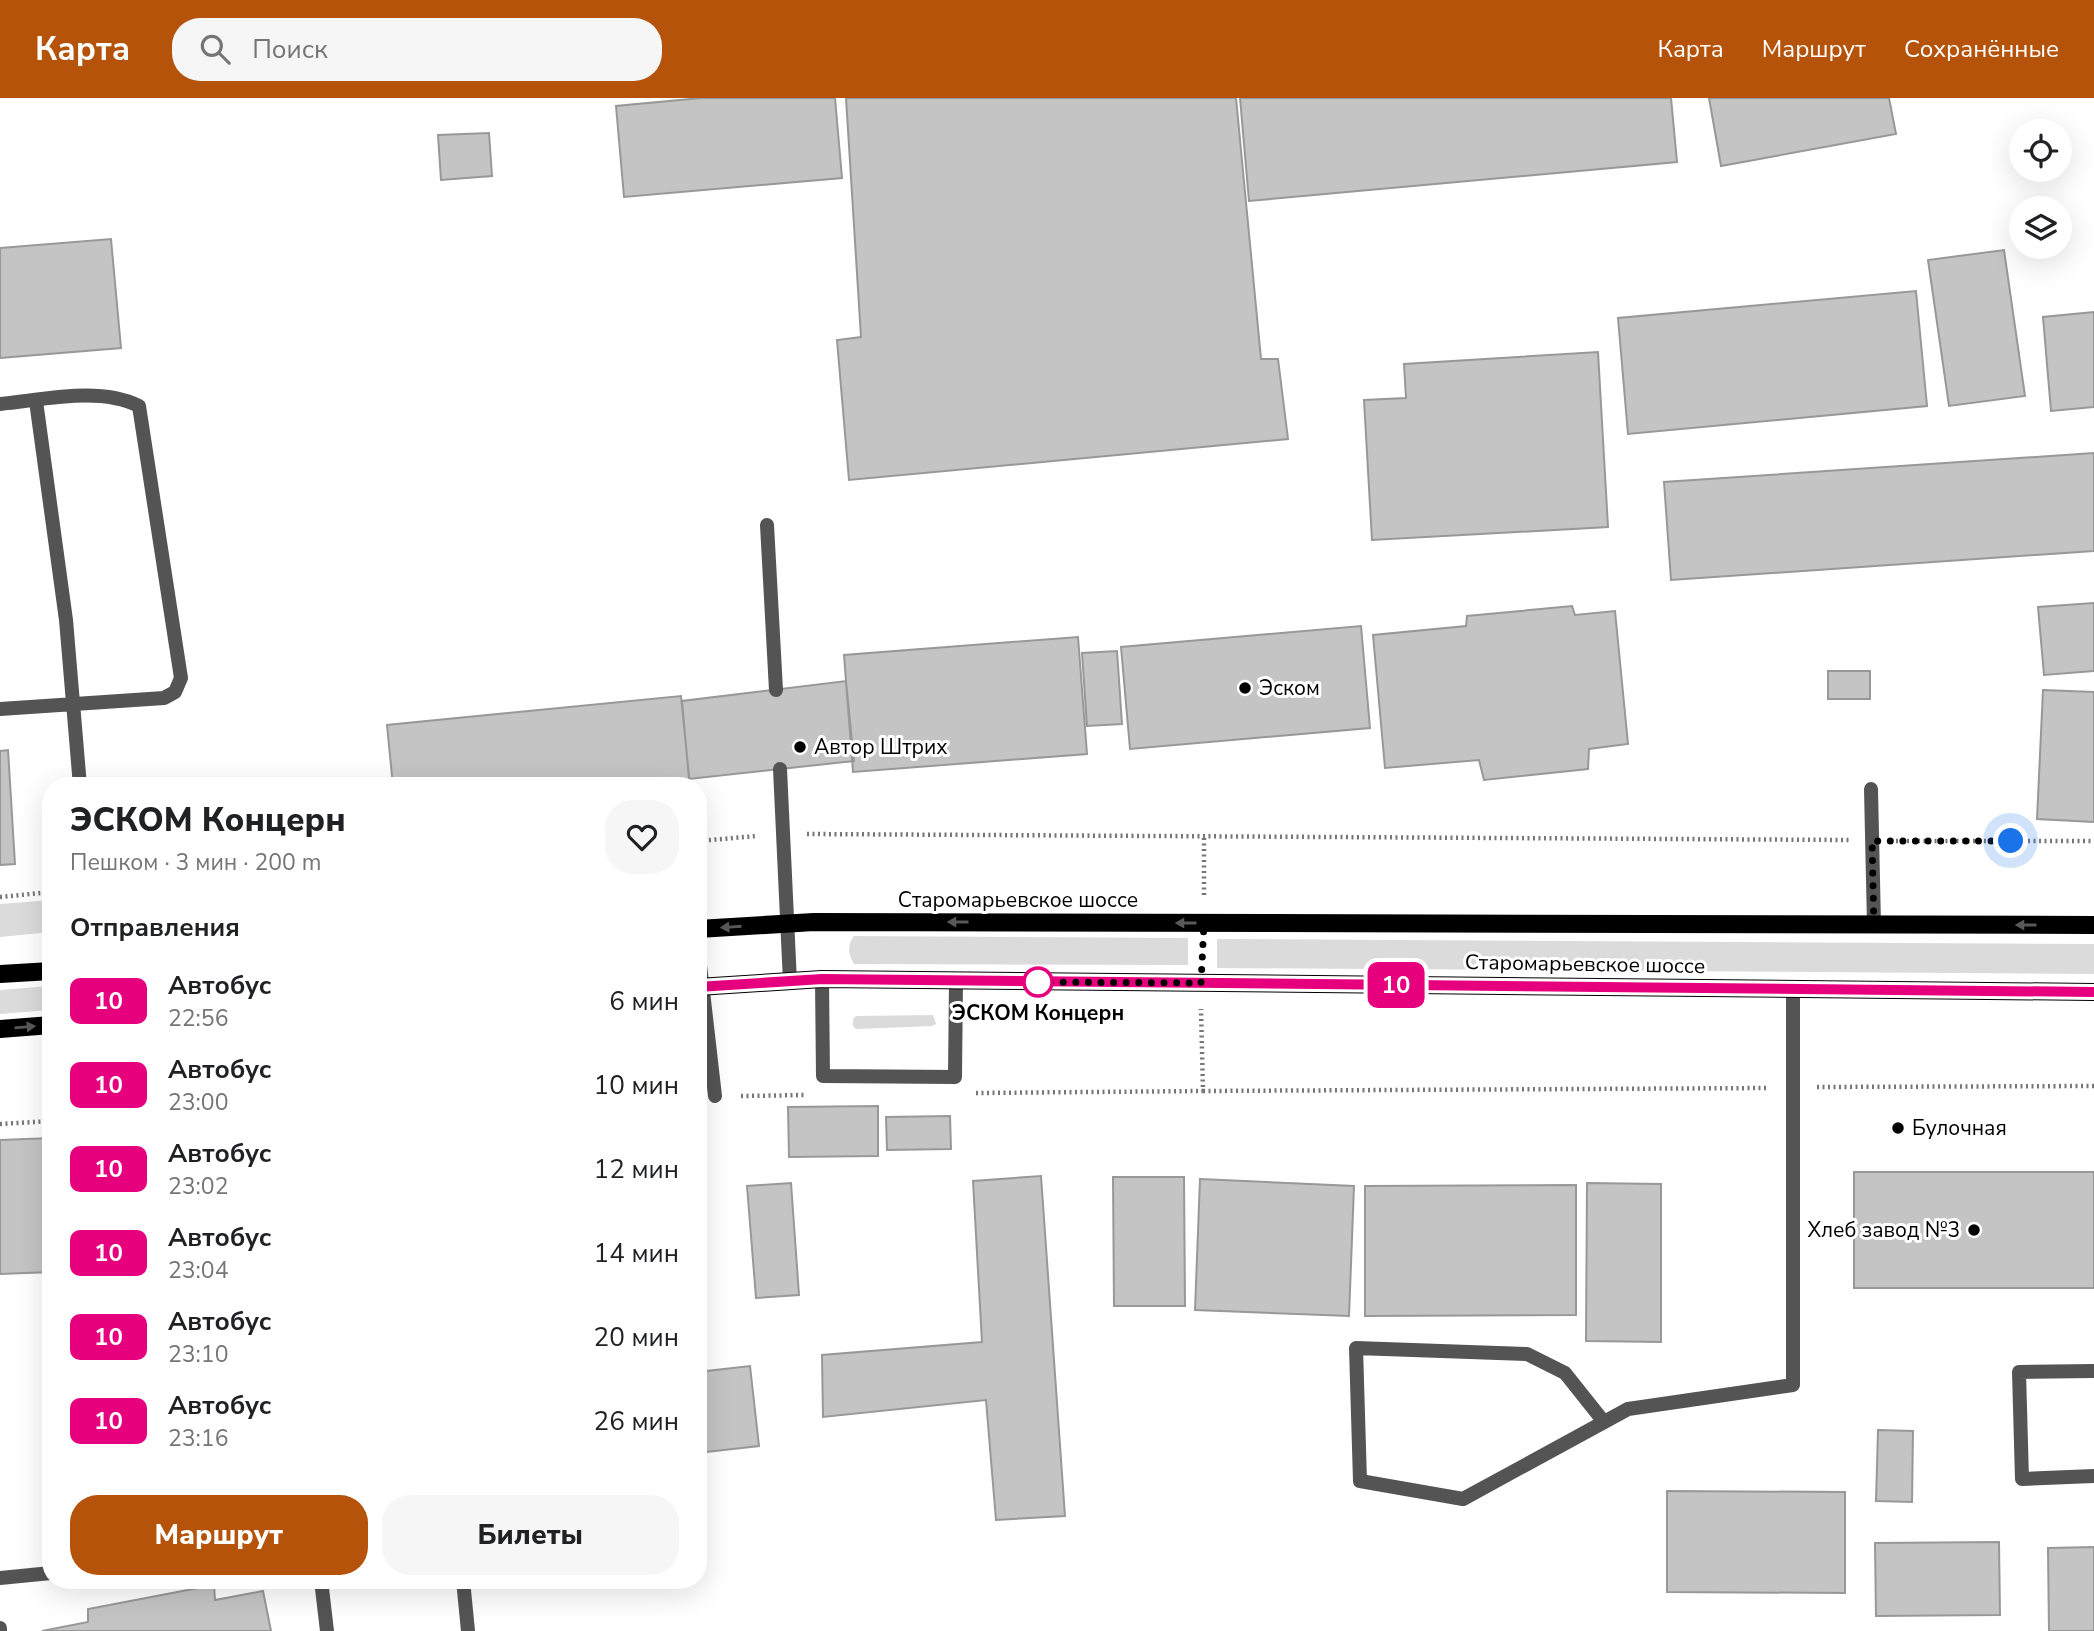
<!DOCTYPE html>
<html lang="ru">
<meta charset="utf-8">
<style>
:root{--surface:#fff;--page:#f6f6f6;--text:#202124;--muted:#757577;--accent:#b45309}
body{margin:0;font-family:"Nunito Sans",sans-serif;background:var(--page);color:var(--text);height:100vh;display:flex;flex-direction:column;font-size:26px;white-space:nowrap}
*{box-sizing:border-box;margin:0}
p{font-size:23px;color:var(--muted)}
.icon{flex:none;width:38px;height:38px;fill:none;stroke:currentColor;stroke-width:2;stroke-linecap:round;stroke-linejoin:round}
.map{position:relative;flex:1;overflow:hidden}
.sheet{position:absolute;left:42px;top:679px;width:665px;height:812px;display:flex;flex-direction:column;background:var(--surface);border-radius:28px;box-shadow:0 7px 28px #0002}
.sheet>*{flex:none}
.badge{padding:0 14px;border-radius:10px;font-size:24px;line-height:46px}
.buttons{position:absolute;left:2009px;top:21px;display:grid;gap:14px}
.buttons a{display:grid;place-items:center;width:63px;height:63px;border-radius:50%;background:var(--surface);box-shadow:0 7px 28px #0002;font-size:35px}
.you{position:absolute;width:35px;height:35px;margin:-18px;border:5px solid #fff;border-radius:50%;background:#1a73e8;box-shadow:0 0 0 10px #1a73e833}
.map>.badge{position:absolute;translate:-50% -50%;box-shadow:0 0 0 4px #fff}
h2{padding:0 28px;font-size:26px;line-height:63px}
.round{display:grid;place-items:center;flex:none;width:74px;height:74px;border-radius:28px;background:var(--page)}
.overview{display:flex;align-items:center;justify-content:space-between;height:119px;padding:0 28px}
h1{font-size:33px;font-weight:800;line-height:52px}
.button{display:flex;gap:14px;margin-top:auto;padding:14px 28px}
.button a{flex:1;height:80px;border-radius:28px;background:var(--accent);color:#fff;font-size:28px;font-weight:800;line-height:80px;text-align:center}
.button a+a{background:var(--page);color:var(--text)}
ul{padding:0;list-style:none}
li{display:flex;align-items:center;gap:21px;height:84px;padding:0 28px}
li div{flex:1}
li b{display:block;font-size:26px}
li em{font-style:normal}
li .badge{min-width:77px;font-weight:700;text-align:center}
header{display:flex;align-items:center;gap:42px;box-sizing:border-box;height:98px;padding:0 35px;background:var(--accent);color:#fff}
header strong{font-size:33px}
nav{display:flex;gap:38px;margin-inline-start:auto;font-size:24px}
.search{width:490px;height:63px;background:var(--page);display:flex;align-items:center;gap:18px;box-sizing:border-box;padding:0 24px;border-radius:28px;color:var(--muted);font-size:26px}
.map>svg:first-child{display:block}
.green{fill:#dbdbdb}
.building{fill:#c4c4c4;stroke:#989898;stroke-width:2}
.lines{fill:none;stroke-linecap:round;stroke-linejoin:round}
.path{stroke:#767676;stroke-width:4.5;stroke-dasharray:2 3.5;stroke-linecap:butt}
.service{stroke:#545454;stroke-width:14}
.minor{stroke:#545454;stroke-width:14}
.primary{stroke:#000;stroke-width:18}
.oneway{fill:#595959}
.line-casing{stroke:#fff;stroke-width:16}
.line{stroke:#e6007e;stroke-width:10}
.walk{stroke:#000;stroke-width:7;stroke-dasharray:0 12.6}
.poi-dot{fill:#000;stroke:#fff;stroke-width:2.5}
.stop-dot{fill:#fff;stroke:#e6007e;stroke-width:3.5}
.labels{text-anchor:middle;dominant-baseline:central;stroke-width:6;stroke-linejoin:round;paint-order:stroke}
.poi-label{font-size:21px;fill:#000;stroke:#fff;text-anchor:start}
.street-label{font-size:21px;fill:#000;stroke:#fff}
.stop-label{font-size:21px;font-weight:bold;fill:#000;stroke:#fff}
</style>
<header>
<strong>Карта</strong>
<div class="search"><svg class="icon" aria-label="search" viewBox="0 0 24 24"><circle cx="10" cy="10" r="6"/><path d="M15 15l6 6"/></svg>Поиск</div>
<nav><a>Карта</a><a>Маршрут</a><a>Сохранённые</a></nav>
</header>
<div class="map">
<svg width="2094" height="1533" viewBox="0 0 2094 1533">
<rect width="100%" height="100%" fill="#fff"/>
<!-- green -->
<path class="green" d="M51,802V834L0,839V806Z
M854,838L1188,840V867L854,866C848,856 847,847 854,838Z
M1217,841L2094,846V876L1217,870Z
M51,888V912L0,916V892Z
M933,917L936,926L932,928L856,931L853,928V921L856,918Z"/>
<!-- building -->
<path class="building" d="M701,0H835L842,80L624,99L616,8Z
M846,0H1236L1261,261H1278L1288,341L849,382L837,242L861,239Z
M1240,0H1671L1677,64L1249,103Z
M1709,0H1889L1896,36L1721,68Z
M489,35L492,78L441,82L438,37Z
M111,141L121,250L0,260V150Z
M2004,152L2025,298L1949,308L1928,162Z
M1916,193L1927,308L1628,336L1618,220Z
M2094,214V309L2051,313L2043,219Z
M1598,254L1608,429L1372,442L1364,302L1406,300L1404,266Z
M2094,355V453L1671,482L1664,384Z
M2094,505V573L2044,577L2038,509Z
M1572,508L1575,517L1615,513L1628,646L1589,651L1588,671L1484,682L1479,662L1385,670L1373,537L1466,528L1467,518Z
M1361,528L1370,630L1130,651L1121,549Z
M1078,539L1087,656L853,674L844,557Z
M1117,553L1122,626L1087,628L1082,555Z
M1828,573H1870V601H1828Z
M846,583L854,663L689,681L682,603Z
M2043,592L2094,594V724L2037,721Z
M681,598L690,688H393L387,627Z
M8,652L15,766L0,767V653Z
M878,1008V1058L789,1059L788,1009Z
M950,1018L951,1051L887,1052L886,1019Z
M51,1040V1174L0,1176V1042Z
M1854,1074H2094V1190H1854Z
M1041,1078L1065,1418L996,1422L986,1302L823,1319L822,1257L982,1244L973,1083Z
M1113,1079H1184L1185,1208H1114Z
M1200,1081L1354,1088L1349,1218L1195,1212Z
M791,1085L799,1197L756,1200L747,1088Z
M1587,1085L1661,1086V1244L1586,1243Z
M1576,1087V1217L1365,1218V1088Z
M750,1268L759,1348L698,1355V1274Z
M1878,1332L1913,1333L1912,1404L1876,1403Z
M1667,1393L1845,1394V1495L1667,1494Z
M1999,1444L2000,1517L1876,1518L1875,1445Z
M2094,1449V1533H2049L2048,1450Z
M214,1487L215,1502L263,1493L271,1533H42L88,1524V1511Z"/>
<g class="lines">
<!-- path -->
<path class="path" d="M807,736L1849,742
M698,743L757,738
M1896,743H2094
M1204,797V739
M0,799L51,794
M1817,989L2094,988
M1203,993L1769,990
M976,995L1203,993L1201,911
M741,998L806,997
M0,1026L51,1023"/>
<!-- service -->
<path class="service" d="M36,303L66,522L80,688
M0,306C43,302 99,288 139,308L181,580L175,594L164,600L0,611
M767,427L776,592
M780,671L790,884
M1871,691L1874,827
M698,850L715,998
M822,881L823,978L955,979L956,883
M2094,1273L2019,1274L2022,1381L2094,1378
M1604,1324L1565,1275L1527,1256L1356,1250L1360,1383L1463,1401L1628,1311L1793,1287V891
M0,1480L51,1475
M321,1482L327,1533
M0,1530V1533"/>
<!-- minor -->
<path class="minor" d="M463,1482L468,1533"/>
<!-- primary -->
<path class="primary" d="M698,831L814,824L2094,827
M0,876L51,873
M698,889L822,881L2094,894
M0,931L51,927"/>
</g>
<!-- one-way arrows -->
<defs><path id="oneway-solid" d="M-6-.8H1V-3.2L6.5 0L1 3.2V.8H-6Z" transform="scale(1.75)"/></defs>
<g class="oneway">
<use href="#oneway-solid" transform="translate(958 824) rotate(-180)"/>
<use href="#oneway-solid" transform="translate(1186 825) rotate(-180)"/>
<use href="#oneway-solid" transform="translate(2026 827) rotate(-180)"/>
<use href="#oneway-solid" transform="translate(731 829) rotate(176)"/>
<use href="#oneway-solid" transform="translate(25 929) rotate(-5)"/>
</g>
<g class="lines">
<!-- line casing -->
<g class="line-casing">
<path id="line" d="M698,889L822,881L2094,894"/>
</g>
<!-- line -->
<use href="#line" class="line"/>
<!-- walk -->
<path class="walk" d="M1038,884L1201,885L1204,825L1874,827L1872,743H2011"/>
</g>
<!-- markers -->
<g class="poi-dot">
<circle cx="1245" cy="590" r="7"/>
<circle cx="800" cy="649" r="7"/>
<circle cx="1898" cy="1030" r="7"/>
<circle cx="1974" cy="1132" r="7"/>
</g>
<circle class="stop-dot" cx="1038" cy="884" r="14"/>
<g class="labels">
<!-- poi labels -->
<g class="poi-label">
<text x="1259" y="590">Эском</text>
<text x="814" y="649">Автор Штрих</text>
<text x="1912" y="1030">Булочная</text>
<text x="1960" y="1132" text-anchor="end">Хлеб завод №3</text>
</g>
<!-- street labels -->
<g class="street-label">
<text x="1018" y="802">Старомарьевское шоссе</text>
<text transform="translate(1585 866) rotate(1)">Старомарьевское шоссе</text>
</g>
<!-- stop labels -->
<g class="stop-label">
<text x="1038" y="915">ЭСКОМ Концерн</text>
</g>
</g>
</svg>
<div class="buttons">
<a><svg class="icon" aria-label="locate" viewBox="0 0 24 24"><circle cx="12" cy="12" r="6"/><path d="M12 2v4M12 18v4M2 12h4M18 12h4"/></svg></a>
<a><svg class="icon" aria-label="layers" viewBox="0 0 24 24"><path d="M12 4l9 5-9 5-9-5zM3 14l9 5 9-5"/></svg></a>
</div>
<div class="you" style="left:2011px;top:743px"></div>
<b class="badge" style="left:1396px;top:887px;background:#e6007e;color:#fff">10</b>
<section class="sheet">
<div class="overview"><div><h1>ЭСКОМ Концерн</h1><p>Пешком · 3 мин · 200 m</p></div><a class="round"><svg class="icon" aria-label="heart" viewBox="0 0 24 24"><path d="M12 20l-8-8c-3-5 5-10 8-4 3-6 11-1 8 4z"/></svg></a></div>
<h2>Отправления</h2>
<ul>
<li><span class="badge" style="background:#e6007e;color:#fff">10</span><div><b>Автобус</b><p>22:56</p></div><em>6 мин</em></li>
<li><span class="badge" style="background:#e6007e;color:#fff">10</span><div><b>Автобус</b><p>23:00</p></div><em>10 мин</em></li>
<li><span class="badge" style="background:#e6007e;color:#fff">10</span><div><b>Автобус</b><p>23:02</p></div><em>12 мин</em></li>
<li><span class="badge" style="background:#e6007e;color:#fff">10</span><div><b>Автобус</b><p>23:04</p></div><em>14 мин</em></li>
<li><span class="badge" style="background:#e6007e;color:#fff">10</span><div><b>Автобус</b><p>23:10</p></div><em>20 мин</em></li>
<li><span class="badge" style="background:#e6007e;color:#fff">10</span><div><b>Автобус</b><p>23:16</p></div><em>26 мин</em></li>
</ul>
<div class="button"><a>Маршрут</a><a>Билеты</a></div>
</section>
</div>
